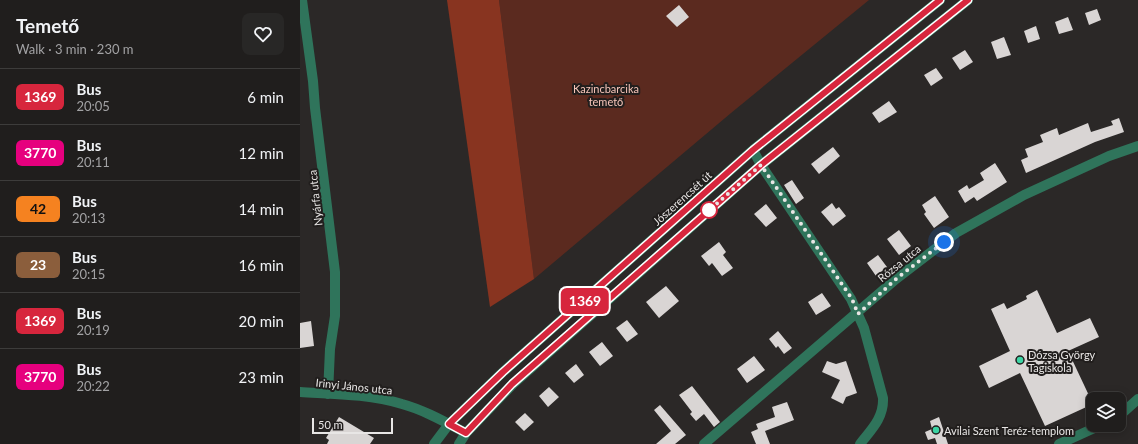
<!DOCTYPE html>
<meta charset="utf-8">
<style>
:root{--surface:#201e1d;--page:#282726;--text:#f1f3f6;--muted:#a2a2a4;--line:#3d3c3b}
body{margin:0;font-family:Lato,sans-serif;background:var(--page);color:var(--text);height:100vh;display:flex;flex-direction:column;font-size:15px;white-space:nowrap}
*{box-sizing:border-box;margin:0}
p{font-size:13px;color:var(--muted)}
.icon{flex:none;width:22px;height:22px;fill:none;stroke:currentColor;stroke-width:2;stroke-linecap:round;stroke-linejoin:round}
.map{position:relative;flex:1;overflow:hidden}
.sheet{display:flex;flex-direction:column;background:var(--surface);width:300px}
.sheet>*{flex:none}
.badge{padding:0 8px;border-radius:6px;font-size:14px;line-height:26px}
.tools{position:absolute;left:786px;top:392px;display:grid;gap:8px}
.tools a{display:grid;place-items:center;width:40px;height:40px;border-radius:8px;background:var(--surface);box-shadow:0 2px 10px #0003,0 0 0 1px var(--line);font-size:20px}
.scale{position:absolute;left:12px;bottom:10px;width:81px;box-sizing:border-box;padding-left:4px;border:2px solid #e8e6e5;border-top:0;font-size:11px;line-height:14px;white-space:nowrap;color:#e8e6e5;-webkit-text-stroke:3px #211e1d;paint-order:stroke}
.you{position:absolute;width:20px;height:20px;margin:-10px;border:3px solid #fff;border-radius:50%;background:#1a73e8;box-shadow:0 0 0 6px #1a73e833}
.map>.badge{position:absolute;translate:-50% -50%;box-shadow:0 0 0 2px #fff}
.round{display:grid;place-items:center;flex:none;width:42px;height:42px;border-radius:8px;background:var(--page)}
.overview{display:flex;align-items:center;justify-content:space-between;height:68px;padding:0 16px}
h1{font-size:19px;font-weight:700;line-height:30px}
ul{padding:0;list-style:none}
li{display:flex;align-items:center;gap:12px;height:56px;padding:0 16px;border-top:1px solid var(--line)}
li div{flex:1}
li b{display:block;font-size:15px}
li em{font-style:normal}
li .badge{min-width:44px;font-weight:700;text-align:center}
main{display:flex;flex:1;min-height:0}
.map>svg:first-child{display:block}
.green{fill:#5b2a1f}
.forest{fill:#883420}
.building{fill:#d9d5d4}
.lines{fill:none;stroke-linecap:round;stroke-linejoin:round}
.minor{stroke:#2f745b;stroke-width:10}
.line-casing{stroke:#fff;stroke-width:9}
.line{stroke:#d7263d;stroke-width:6}
.walk{stroke:#e8e6e5;stroke-width:4;stroke-dasharray:0 7.2}
.stop-dot{fill:#fff;stroke:#d7263d;stroke-width:2}
.poi-dot{fill:#3cd4a4;stroke:#211e1d;stroke-width:1.5}
.labels{text-anchor:middle;dominant-baseline:central;stroke-width:4;stroke-linejoin:round;paint-order:stroke}
.park-label{font-size:11px;fill:#f7c5b9;stroke:#211e1d}
.street-label{font-size:11px;fill:#e8e6e5;stroke:#211e1d}
.poi-label{font-size:11px;fill:#e8e6e5;stroke:#211e1d;text-anchor:start}
</style>
<main>
<section class="sheet">
<div class="overview"><div><h1>Temető</h1><p>Walk · 3 min · 230 m</p></div><a class="round"><svg class="icon" aria-label="heart" viewBox="0 0 24 24"><path d="M12 20l-8-8c-3-5 5-10 8-4 3-6 11-1 8 4z"/></svg></a></div>
<ul>
<li><span class="badge" style="background:#d7263d;color:#fff">1369</span><div><b>Bus</b><p>20:05</p></div><em>6 min</em></li>
<li><span class="badge" style="background:#e6007e;color:#fff">3770</span><div><b>Bus</b><p>20:11</p></div><em>12 min</em></li>
<li><span class="badge" style="background:#f58220;color:#111">42</span><div><b>Bus</b><p>20:13</p></div><em>14 min</em></li>
<li><span class="badge" style="background:#8b5e3c;color:#fff">23</span><div><b>Bus</b><p>20:15</p></div><em>16 min</em></li>
<li><span class="badge" style="background:#d7263d;color:#fff">1369</span><div><b>Bus</b><p>20:19</p></div><em>20 min</em></li>
<li><span class="badge" style="background:#e6007e;color:#fff">3770</span><div><b>Bus</b><p>20:22</p></div><em>23 min</em></li>
</ul>
</section>
<div class="map">
<svg width="838" height="444" viewBox="0 0 838 444">
<rect width="100%" height="100%" fill="#2b2827"/>
<!-- green -->
<path class="green" d="M199,0H569L431,113L234,279Z"/>
<!-- forest -->
<path class="forest" d="M147,0H199L234,279L190,307Z"/>
<!-- building -->
<path class="building" d="M379,5L389,17L377,27L366,16Z
M797,9L801,20L789,25L785,13Z
M768,17L773,30L759,34L755,22Z
M736,26L740,39L728,43L724,31Z
M704,37L711,55L697,59L691,42Z
M665,50L673,62L660,70L652,58Z
M636,68L643,78L631,86L624,75Z
M589,101L597,112L579,123L572,113Z
M819,118L824,132L795,142L726,173L721,160L728,157L725,149L743,142L740,135L757,128L759,135L788,123L791,132L813,125L811,121Z
M533,147L540,156L519,174L511,164Z
M695,163L707,182L677,201L674,197L665,203L658,191L667,185L669,189L684,180L680,173Z
M492,180L504,198L496,204L484,185Z
M635,196L649,217L634,228L624,214L626,212L622,205Z
M532,203L536,209L539,207L546,216L533,226L521,212Z
M466,204L477,218L466,227L454,214Z
M599,230L611,246L599,255L587,239Z
M419,242L426,252L423,255L433,268L422,276L412,263L409,266L401,256Z
M578,255L587,267L576,276L567,263Z
M366,286L379,301L359,318L346,302Z
M737,290L757,333L790,318L799,337L768,351L793,404L745,426L720,373L689,388L679,366L710,351L691,309L704,303L707,309L727,299L726,296Z
M522,293L531,306L516,315L508,302Z
M327,320L338,334L327,342L316,328Z
M11,321L14,346L0,348V323Z
M478,331L492,348L484,354L478,346L476,348L469,339Z
M302,342L313,356L300,366L289,352Z
M454,356L465,370L447,383L437,369Z
M527,361L536,364L546,361L557,393L546,397L543,404L531,398L540,380L522,372Z
M276,364L284,375L274,383L265,373Z
M392,386L420,422L414,427L404,414L396,421L390,414L392,412L379,395Z
M249,387L259,397L248,407L239,396Z
M487,402L494,420L465,431L470,444H456L451,432L458,429L456,424L475,417L472,407Z
M360,405L386,435L375,444H356L371,431L354,410Z
M225,413L234,422L224,431L215,422Z
M39,417L74,438L70,444H27L29,440L26,438Z
M639,417L648,444H637L635,438L628,440L625,432L632,429L630,421Z"/>
<g class="lines">
<!-- minor -->
<path class="minor" d="M2,0L13,81L15,108L35,272V316L30,349L28,394
M453,150L461,165L551,299L564,328L583,398C584,418 571,430 560,444
M0,392C33,394 69,394 102,404C124,410 145,422 166,433
M819,416L838,399
M134,444L149,424L203,372L453,150L640,0
M159,444L166,433L213,384L461,165L668,0
M404,444L596,279L656,233L724,195L809,156L838,146
M759,444L801,425"/>
</g>
<g class="lines">
<!-- line casing -->
<g class="line-casing">
<path id="line" d="M640,0L453,150L203,372L149,424L166,433L212,384L461,165L668,0"/>
</g>
<!-- line -->
<use href="#line" class="line"/>
<!-- walk -->
<path class="walk" d="M409,210L405,214L461,165L552,299L558,314L596,279L644,242"/>
</g>
<!-- markers -->
<circle class="stop-dot" cx="409" cy="210" r="8"/>
<g class="poi-dot">
<circle cx="720" cy="360" r="4"/>
<circle cx="636" cy="430" r="4"/>
</g>
<g class="labels">
<!-- park labels -->
<g class="park-label">
<text x="306" y="88">Kazincbarcika<tspan x="306" dy="13">temető</tspan></text>
</g>
<!-- street labels -->
<g class="street-label">
<text transform="translate(15 198) rotate(-96)">Nyárfa utca</text>
<text transform="translate(382 198) rotate(-42)">Jószerencsét út</text>
<text transform="translate(599 263) rotate(-39)">Rózsa utca</text>
<text transform="translate(54 386) rotate(6)">Irinyi János utca</text>
</g>
<!-- poi labels -->
<g class="poi-label">
<text x="728" y="354">Dózsa György<tspan x="728" dy="13">Tagiskola</tspan></text>
<text x="644" y="430">Avilai Szent Teréz-templom</text>
</g>
</g>
</svg>
<div class="tools">
<a><svg class="icon" aria-label="layers" viewBox="0 0 24 24"><path d="M12 4l9 5-9 5-9-5zM3 14l9 5 9-5"/></svg></a>
</div>
<div class="scale">50 m</div>
<div class="you" style="left:644px;top:242px"></div>
<b class="badge" style="left:285px;top:301px;background:#d7263d;color:#fff">1369</b>
</div>
</main>
